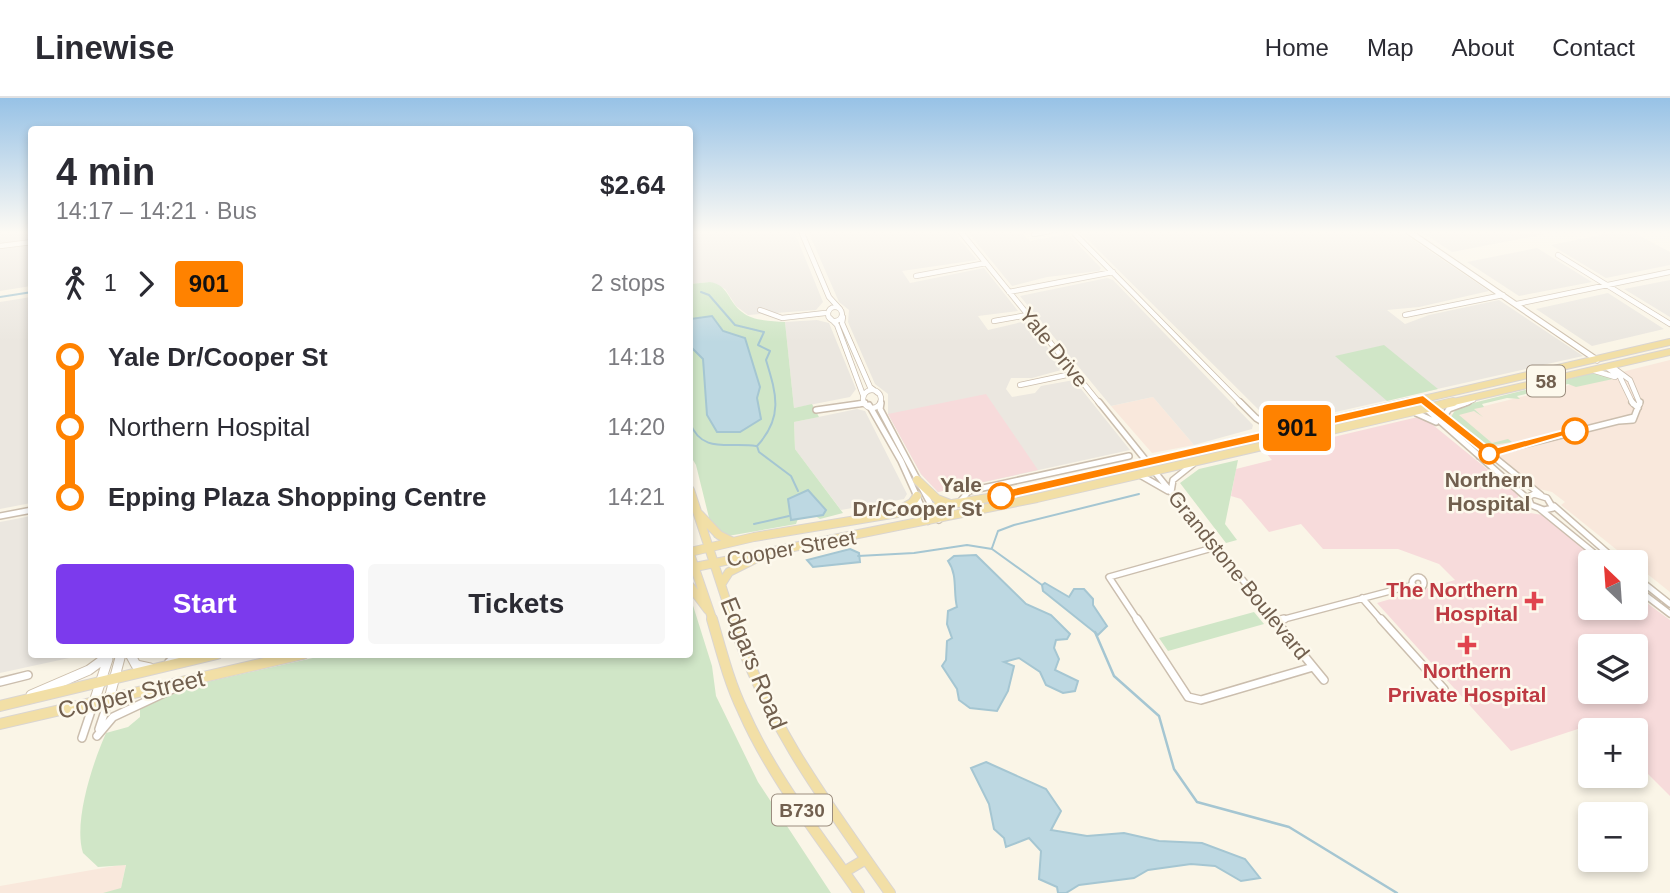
<!DOCTYPE html>
<meta charset="utf-8">
<style>
:root{--surface:#fff;--page:#f7f7f7;--text:#2b2b33;--muted:#7c7c81;--line:#e1e1e2;--accent:#7c3aed}
body{margin:0;font-family:Helvetica,sans-serif;background:var(--page);color:var(--text);height:100vh;display:flex;flex-direction:column;font-size:26px;white-space:nowrap}
*{box-sizing:border-box;margin:0}
p{font-size:23px;color:var(--muted)}
.icon{flex:none;width:38px;height:38px;fill:none;stroke:currentColor;stroke-width:2;stroke-linecap:round;stroke-linejoin:round}
.map{position:relative;flex:1;overflow:hidden}
.panel{position:absolute;left:28px;top:28px;width:665px;height:532px;display:flex;flex-direction:column;background:var(--surface);border-radius:7px;box-shadow:0 4px 10px #0003}
.panel>*{flex:none}
.badge{padding:0 14px;border-radius:5px;font-size:24px;line-height:46px}
.needle{width:46px;rotate:335deg}
.tools{position:absolute;left:1578px;top:452px;display:grid;gap:14px}
.tools a{display:grid;place-items:center;width:70px;height:70px;border-radius:7px;background:var(--surface);box-shadow:0 4px 10px #0003;font-size:35px}
.map>.badge{position:absolute;translate:-50% -50%;box-shadow:0 0 0 4px #fff}
.legs{display:flex;align-items:center;gap:10px;height:77px;padding:0 28px;font-size:23px}
.legs p{margin-inline-start:auto}
.summary{display:flex;align-items:center;justify-content:space-between;height:119px;padding:0 28px}
h1{font-size:38px;font-weight:700;line-height:52px}
.primary-button{display:flex;gap:14px;margin-top:auto;padding:14px 28px}
.primary-button a{flex:1;height:80px;border-radius:7px;background:var(--accent);color:#fff;font-size:28px;font-weight:700;line-height:80px;text-align:center}
.primary-button a+a{background:var(--page);color:var(--text)}
ul{padding:0 28px;list-style:none}
li{display:flex;align-items:center;gap:24px;height:70px;font-size:26px}
li i{display:grid;place-items:center;width:10px;height:100%;margin:0 9px;background:currentColor}
li i::after{content:'';width:18px;height:18px;margin:-9px;border:5px solid;border-radius:50%;background:var(--surface)}
li p{margin-inline-start:auto}
li:first-child i{background:linear-gradient(#0000 50%,currentColor 0)}
li:last-child i{background:linear-gradient(currentColor 50%,#0000 0)}
header{display:flex;align-items:center;gap:42px;box-sizing:border-box;height:98px;padding:0 35px;background:var(--surface);border-bottom:2px solid var(--line)}
header strong{font-size:33px}
nav{display:flex;gap:38px;margin-inline-start:auto;font-size:24px}
.map>svg:first-child{display:block}
.commercial{fill:#f9e8dc}
.industrial{fill:#ebe7e0}
.medical{fill:#f7dbdb;fill-rule:evenodd}
.green{fill:#d0e6c7}
.water{fill:#bdd8e2;stroke:#a5c6d2;stroke-width:2}
.lines{fill:none;stroke-linecap:round;stroke-linejoin:round}
.stream-far1{stroke:#a5c6d2;stroke-width:2}
.stream{stroke:#a5c6d2;stroke-width:2.5}
.street-far2-casing{stroke:#cbbeae;stroke-width:6}
.street-far1-casing{stroke:#cbbeae;stroke-width:8}
.street-casing{stroke:#cbbeae;stroke-width:10}
.secondary-far1-casing{stroke:#cdbfac;stroke-width:7}
.secondary-casing{stroke:#cdbfac;stroke-width:11}
.primary-far2-casing{stroke:#dad5d1;stroke-width:8}
.primary-far1-casing{stroke:#dad5d1;stroke-width:10}
.primary-casing{stroke:#dad5d1;stroke-width:12}
.street-far2{stroke:#fff;stroke-width:4.5}
.street-far1{stroke:#fff;stroke-width:5}
.street{stroke:#fff;stroke-width:7}
.secondary-far1{stroke:#fff;stroke-width:5}
.secondary{stroke:#fff;stroke-width:9}
.primary-far2{stroke:#f2dfa6;stroke-width:6}
.primary-far1{stroke:#f2dfa6;stroke-width:8}
.primary{stroke:#f2dfa6;stroke-width:10}
.line-1{fill:#ff8200;stroke:#fff;stroke-width:2}
.stop-1-dot{fill:#fff;stroke:#ff8200;stroke-width:3.5}
.health-dot{fill:#e0444e;stroke:#fdf9ed;stroke-width:2.5}
.labels{text-anchor:middle;dominant-baseline:central;stroke-width:5;stroke-linejoin:round;paint-order:stroke}
.shield{fill:#fdf9ed;stroke:#9b8d7e;stroke-width:2}
.shield-label{font-size:19px;font-weight:bold;fill:#715f4e}
.street-label{font-size:21px;fill:#715f4e;stroke:#fdf9ed}
.stop-label{font-size:21px;font-weight:bold;fill:#715f4e;stroke:#fdf9ed}
.health-label{font-size:21px;font-weight:bold;fill:#be3a42;stroke:#fdf9ed;text-anchor:end}
.near-street-label{font-size:24px;fill:#715f4e;stroke:#fdf9ed}
</style>
<header>
<strong>Linewise</strong>
<nav><a>Home</a><a>Map</a><a>About</a><a>Contact</a></nav>
</header>
<div class="map">
<svg width="1670" height="795" viewBox="0 0 1670 795">
<rect width="100%" height="100%" fill="#faf5e7"/>
<!-- commercial -->
<path class="commercial" d="M1670,262V494L1636,467V464H1632L1561,407L1565,404L1552,394L1535,390L1448,317Z
M1153,299L1194,347L1152,355L1111,308Z
M126,766L120,795H0V788Z"/>
<!-- industrial -->
<path class="industrial" d="M0,133H31V188L0,193Z
M699,133H794L823,204L816,212L748,217L736,208L725,191L710,184L690,186V135Z
M808,133H953L977,162L902,173L910,185L984,170L1018,213L978,218L988,232L1026,223L1065,271L1032,280H1011L1006,291L1012,299L1035,295L1041,288L1074,282L1130,352L938,394L921,376L888,316V296L875,286L848,224L849,212L839,204Z
M967,133H1020L1030,143L1068,136L1101,170L1099,173L1047,179L1012,188Z
M1079,133H1400L1489,193L1419,209L1387,212L1405,226L1429,217L1499,202L1583,258L1278,327L1271,324Z
M1420,133H1561L1452,154Z
M1622,133H1631L1670,154V167L1606,180L1551,147Z
M1537,150L1592,184L1519,198L1467,164Z
M1107,180L1113,182L1253,327L1252,331L1194,347L1153,299L1111,308L1020,198Z
M1670,182V219L1624,191Z
M1608,195L1664,231L1592,248L1536,211Z
M31,199V405L0,411V204Z
M817,222L829,225L856,291L850,299L794,310L785,224Z
M857,311L865,313L907,396L904,401L841,412L795,351L794,324Z
M31,418L32,556L83,557L0,575V424Z"/>
<!-- medical -->
<path class="medical" d="M986,296L1038,372L938,394L921,376L888,316Z
M1422,318L1519,397L1515,405L1530,415L1543,417L1600,464H1591V509H1636V497L1670,522V698L1636,664V632H1604L1596,625L1511,653L1377,505L1455,482L1439,466L1398,451H1323L1301,426L1269,434L1241,401L1231,398L1236,371L1272,362L1266,355ZM1591,548H1636V593H1591Z"/>
<!-- green -->
<path class="green" d="M710,184C729,187 728,204 742,214C753,223 771,223 785,224L794,310L812,306L819,319L794,324L795,351L843,415L820,421L802,410L796,426L728,438L724,435L714,440L696,367L690,357V186Z
M1384,247L1438,291L1387,303L1335,258Z
M1596,274L1613,281L1576,289L1568,286L1517,298L1520,301L1507,300L1482,306L1484,309L1474,311L1483,319L1474,313L1459,317L1492,345L1508,341L1512,344L1487,348L1451,319L1457,309Z
M1238,362L1225,426L1237,442L1226,445L1180,385L1199,371Z
M690,498L712,568L716,598L758,684L831,795H103L121,790L126,767L98,769L83,755C73,724 93,664 106,635L128,629L140,619V609L189,588L326,557L690,556Z
M1254,514L1264,526L1168,553L1159,540Z"/>
<!-- water -->
<path class="water" d="M712,218L723,233L745,240L760,289L757,300L761,321L740,334H717L707,317L703,261L690,248V221Z
M808,392L826,412L823,417L791,422L788,401Z
M850,451L859,455L860,464L813,469L807,462Z
M976,457L1026,506L1051,517L1070,536L1067,541L1056,542L1054,550L1059,561L1055,572L1078,583L1075,593L1063,595L1046,587L1040,574L1019,560L1004,564L1014,568L1008,593L997,613L970,610L959,602L957,591L942,568L946,562L947,543L952,540L947,526L948,513L957,509C953,494 958,477 948,463L954,458Z
M1045,485L1069,499L1074,491H1084L1093,501V507L1107,528L1098,537L1043,493L1042,487Z
M986,664L1046,691L1061,713L1051,732L1087,738L1124,735L1159,743L1202,745L1245,761L1260,780L1241,783L1215,768L1191,766L1148,772L1134,780L1079,787L1066,795H1058L1057,789L1039,781L1041,753L1029,740L1006,749L1004,740L994,731L989,706L971,670Z"/>
<g class="lines">
<!-- stream-far1 -->
<path class="stream-far1" d="M701,194L709,197L735,227L764,234L758,247L770,253L766,262C776,295 784,319 757,348L759,354L791,378L798,393
M0,199L32,194
M690,325C702,356 729,344 756,348
M754,426L789,418
M992,450L998,433L1014,427L1139,396
M858,458L914,455L967,447L992,451L1042,487"/>
<!-- stream -->
<path class="stream" d="M1095,534L1114,578L1159,618L1174,671L1197,704L1289,729L1397,795"/>
<!-- street-far2 casing -->
<g class="street-far2-casing">
<path id="street-far2" d="M801,133L829,199L840,211
M960,133L1100,306
M1072,133L1242,306
M1034,136L1050,133
M0,148L32,144
M1558,157L1670,226
M916,178L986,165
M1009,194L1113,174
M1517,206L1670,174
M828 216a7 7 0 1 1 14 0a7 7 0 1 1-14 0Z
M760,212L782,220L825,215
M1405,217L1503,197
M843,219L842,225L870,289L878,295
M830,220L837,227L863,297
M994,223L1028,217
M1611,268L1630,282L1640,306
M1606,269L1620,279L1633,306
M1595,273L1615,279
M1020,287L1076,275
M863 301a9 9 0 1 1 18 0a9 9 0 1 1-18 0Z
M859,306L865,305
M1463,306L1473,302"/>
</g>
<!-- street-far1 casing -->
<g class="street-far1-casing">
<path id="street-far1" d="M1099,304L1148,365
M1240,304L1256,320L1277,333
M1632,304L1638,310
M881,305L880,311L939,422
M869,307L901,363L928,423
M1431,308L1541,397
M1425,310L1528,401
M816,312L865,305
M1416,315L1436,324
M1444,318L1449,311L1468,304
M1619,323L1633,322L1640,304
M1479,358L1634,319
M1154,373L1276,523
M1140,377L1168,393
M1171,394L1173,382L1193,366
M1534,396L1547,400L1553,410L1544,412L1531,407L1528,399Z
M958,406L969,393L1129,358
M1554,408L1618,464
M1540,411L1605,464
M0,418L32,412
M1636,479L1670,506
M1412 485a6 6 0 1 1 12 0a6 6 0 1 1-12 0Z
M1636,490L1670,516
M1362,500L1382,523
M1138,523L1109,479L1216,449
M1277,523L1413,487"/>
</g>
<!-- street casing -->
<g class="street-casing">
<path id="street" d="M1137,521L1188,599L1201,602L1313,569
M1274,521L1324,582
M1381,521L1444,591
M1276,523L1284,521
M169,564L179,556
M0,584L28,577
M99,631L109,601
M97,638L113,619L177,589
M82,640L94,604"/>
</g>
<!-- secondary-far1 casing -->
<g class="secondary-far1-casing">
<path id="secondary-far1" d="M1408,133L1597,262"/>
</g>
<!-- secondary casing -->
<g class="secondary-casing">
<path id="secondary" d="M130,556L136,567L150,570
M31,597L89,572L108,558
M109,601L121,556
M94,604L108,561"/>
</g>
<!-- primary-far2 casing -->
<g class="primary-far2-casing">
<path id="primary-far2" d="M1402,306L1670,244
M1445,306L1670,254"/>
</g>
<!-- primary-far1 casing -->
<g class="primary-far1-casing">
<path id="primary-far1" d="M917,382L937,401L950,406
M690,392L733,523
M895,414L912,405L917,398
M699,416L719,437L731,443
M690,454L754,439L1006,397L1409,304
M690,456L713,523
M690,470L1037,400L1453,304
M722,485L729,474L761,458
M690,488L708,512"/>
</g>
<!-- primary casing -->
<g class="primary-casing">
<path id="primary" d="M712,521C721,552 729,584 743,613C772,679 818,736 859,795
M732,521C769,629 825,703 890,795
M0,608L217,556
M0,626L303,556
M844,774L866,761"/>
</g>
<!-- street-far2 -->
<use href="#street-far2" class="street-far2"/>
<!-- street-far1 -->
<use href="#street-far1" class="street-far1"/>
<!-- street -->
<use href="#street" class="street"/>
<!-- secondary-far1 -->
<use href="#secondary-far1" class="secondary-far1"/>
<!-- secondary -->
<use href="#secondary" class="secondary"/>
<!-- primary-far2 -->
<use href="#primary-far2" class="primary-far2"/>
<!-- primary-far1 -->
<use href="#primary-far1" class="primary-far1"/>
<!-- primary -->
<use href="#primary" class="primary"/>
</g>
<!-- sky -->
<linearGradient id="sky" x2="0" y2="1"><stop stop-color="#97c2e6"/><stop offset="0.55" stop-color="#fdfaf4"/><stop offset="1" stop-color="#fdfaf4" stop-opacity="0"/></linearGradient>
<rect width="1670" height="244" fill="url(#sky)"/>
<!-- line-1 -->
<path class="line-1" d="M1423,297L1491,351L1575,329L1581,333L1489,360L1421,306L1001,402L994,398L1001,393Z"/>
<!-- markers -->
<g class="stop-1-dot">
<circle cx="1575" cy="333" r="12"/>
<circle cx="1489" cy="356" r="9"/>
<circle cx="1001" cy="398" r="12"/>
</g>
<g class="health-dot">
<path d="M1530.5 492.5h7v7h7v7h-7v7h-7v-7h-7v-7h7z"/>
<path d="M1463.5 536.5h7v7h7v7h-7v7h-7v-7h-7v-7h7z"/>
</g>
<g class="labels">
<!-- shield labels -->
<g class="shield">
<rect x="1527" y="267.5" width="38" height="31" rx="5"/>
<rect x="772" y="696.5" width="60" height="31" rx="5"/>
</g>
<g class="shield-label">
<text x="1546" y="283">58</text>
<text x="802" y="712">B730</text>
</g>
<!-- street labels -->
<g class="street-label">
<text transform="translate(1054 249) rotate(51)">Yale Drive</text>
<text transform="translate(791 450) rotate(-10)">Cooper Street</text>
<text transform="translate(1239 477) rotate(51)">Grandstone Boulevard</text>
</g>
<!-- stop labels -->
<g class="stop-label">
<text x="1489" y="381">Northern<tspan x="1489" dy="24">Hospital</tspan></text>
<text x="982" y="386" text-anchor="end">Yale<tspan x="982" dy="24">Dr/Cooper St</tspan></text>
</g>
<!-- health labels -->
<g class="health-label">
<text x="1518" y="491">The Northern<tspan x="1518" dy="24">Hospital</tspan></text>
<text x="1467" y="572" text-anchor="middle">Northern<tspan x="1467" dy="24">Private Hospital</tspan></text>
</g>
<!-- near-street labels -->
<g class="near-street-label">
<text transform="translate(754 565) rotate(68)">Edgars Road</text>
<text transform="translate(131 596) rotate(-13)">Cooper Street</text>
</g>
</g>
</svg>
<div class="tools">
<a><svg class="needle" viewBox="-14 -14 28 28"><path d="M0-13l5 13h-10z" fill="#e53935"/><path d="M0 13l5-13h-10z" fill="#7c7c81"/></svg></a>
<a><svg class="icon" aria-label="layers" viewBox="0 0 24 24"><path d="M12 4l9 5-9 5-9-5zM3 14l9 5 9-5"/></svg></a>
<a>+</a>
<a>−</a>
</div>
<b class="badge" style="left:1297px;top:330px;background:#ff8200;color:#111">901</b>
<section class="panel">
<div class="summary"><div><h1>4 min</h1><p>14:17 – 14:21 · Bus</p></div><b>$2.64</b></div>
<div class="legs"><svg class="icon" aria-label="walk" viewBox="0 0 24 24"><circle cx="13" cy="4" r="2"/><path d="M13 8l-2 6 4 7M11 14l-3 7M7 12l3-4h3l4 4"/></svg>1<svg class="icon" aria-label="forward" viewBox="0 0 24 24"><path d="M9 5l7 7-7 7"/></svg><b class="badge" style="background:#ff8200;color:#111">901</b><p>2 stops</p></div>
<ul>
<li><i style="color:#ff8200"></i><b>Yale Dr/Cooper St</b><p>14:18</p></li>
<li><i style="color:#ff8200"></i><span>Northern Hospital</span><p>14:20</p></li>
<li><i style="color:#ff8200"></i><b>Epping Plaza Shopping Centre</b><p>14:21</p></li>
</ul>
<div class="primary-button"><a>Start</a><a>Tickets</a></div>
</section>
</div>
